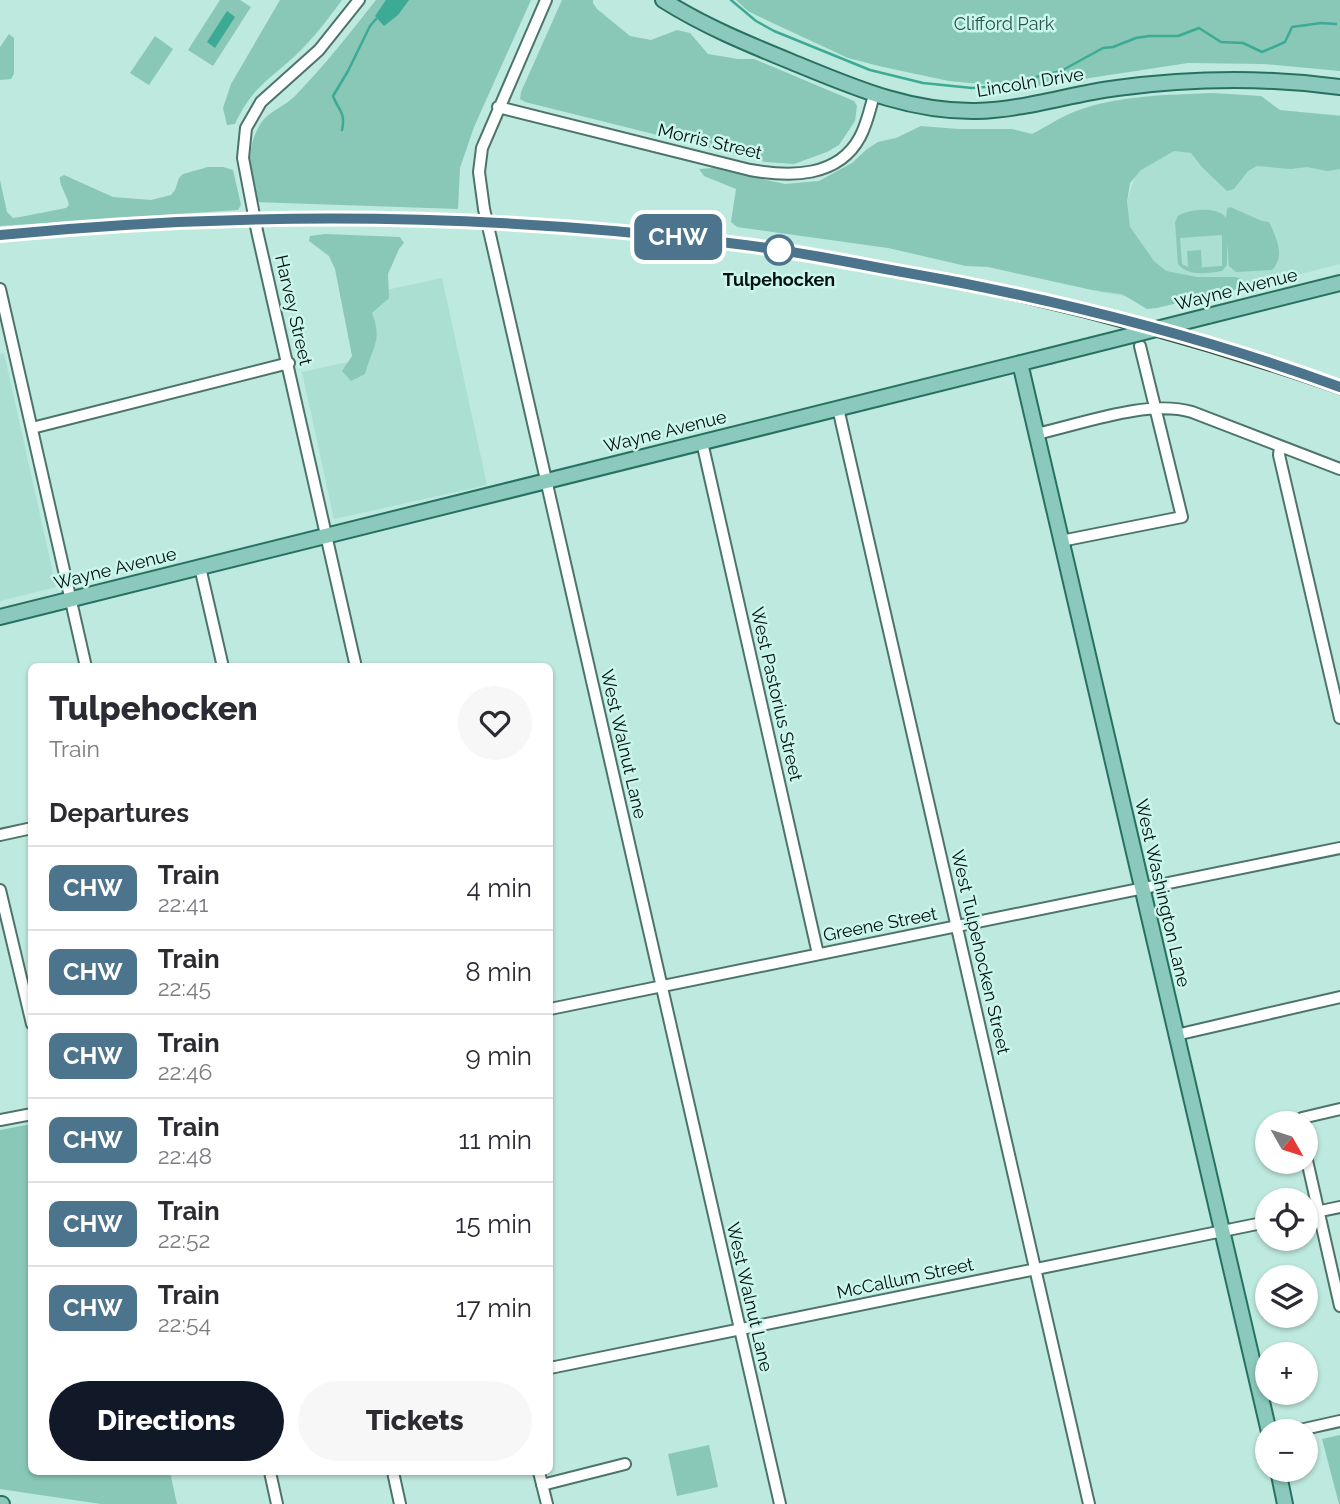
<!DOCTYPE html>
<meta charset="utf-8">
<style>
:root{--surface:#fff;--page:#f7f7f7;--text:#2b2b33;--muted:#7c7c81;--line:#e1e1e2;--accent:#111827}
body{margin:0;font-family:Raleway,sans-serif;background:var(--page);color:var(--text);height:100vh;display:flex;flex-direction:column;font-size:26px;white-space:nowrap}
*{box-sizing:border-box;margin:0}
p{font-size:23px;color:var(--muted)}
.icon{flex:none;width:38px;height:38px;fill:none;stroke:currentColor;stroke-width:2;stroke-linecap:round;stroke-linejoin:round}
.map{position:relative;flex:1;overflow:hidden}
.details{position:absolute;left:28px;top:663px;width:525px;height:812px;display:flex;flex-direction:column;background:var(--surface);border-radius:10px;box-shadow:0 2px 5px #0004}
.details>*{flex:none}
.badge{padding:0 14px;border-radius:10px;font-size:24px;line-height:46px}
.needle{width:46px;rotate:129deg}
.buttons{position:absolute;left:1255px;top:1111px;display:grid;gap:14px}
.buttons a{display:grid;place-items:center;width:63px;height:63px;border-radius:50%;background:var(--surface);box-shadow:0 2px 5px #0004;font-size:35px}
.map>.badge{position:absolute;translate:-50% -50%;box-shadow:0 0 0 4px #fff}
h2{padding:0 21px;font-size:26px;line-height:63px}
.round{display:grid;place-items:center;flex:none;width:74px;height:74px;border-radius:37px;background:var(--page)}
.summary{display:flex;align-items:center;justify-content:space-between;height:119px;padding:0 21px}
h1{font-size:33px;font-weight:800;line-height:52px}
.action{display:flex;gap:14px;margin-top:auto;padding:14px 21px}
.action a{flex:1;height:80px;border-radius:42px;background:var(--accent);color:#fff;font-size:28px;font-weight:800;line-height:80px;text-align:center}
.action a+a{background:var(--page);color:var(--text)}
ul{padding:0;list-style:none}
li{display:flex;align-items:center;gap:21px;height:84px;padding:0 21px;border-top:2px solid var(--line)}
li div{flex:1}
li b{display:block;font-size:26px}
li em{font-style:normal}
li .badge{min-width:77px;font-weight:700;text-align:center}
.map>svg:first-child{display:block}
.built{fill:#aadfd1}
.green{fill:#89c7b7;fill-rule:evenodd}
.water{fill:#3caa94}
.lines{fill:none;stroke-linecap:round;stroke-linejoin:round}
.stream{stroke:#3caa94;stroke-width:2.5}
.minor-casing{stroke:#4d746a;stroke-width:14}
.major-casing{stroke:#287162;stroke-width:18}
.minor{stroke:#fff;stroke-width:10}
.major{stroke:#8bc9bc;stroke-width:14}
.rail{stroke:#354b46;stroke-width:2.5}
.minor-bridge-casing{stroke:#4d746a;stroke-width:14;stroke-linecap:butt}
.major-bridge-casing{stroke:#287162;stroke-width:18;stroke-linecap:butt}
.minor-bridge{stroke:#fff;stroke-width:10}
.major-bridge{stroke:#8bc9bc;stroke-width:14}
.line-casing{stroke:#fff;stroke-width:16}
.line{stroke:#4c748c;stroke-width:10}
.stop-dot{fill:#fff;stroke:#4c748c;stroke-width:3.5}
.labels{text-anchor:middle;dominant-baseline:central;stroke-width:5;stroke-linejoin:round;paint-order:stroke}
.park-label{font-size:18px;fill:#29574d;stroke:#cbf6eb}
.street-label{font-size:18px;fill:#02100d;stroke:#cbf6eb}
.stop-label{font-size:18px;font-weight:bold;fill:#02100d;stroke:#cbf6eb}
</style>
<div class="map">
<svg width="1340" height="1504" viewBox="0 0 1340 1504">
<rect width="100%" height="100%" fill="#bee9de"/>
<!-- built -->
<path class="built" d="M1246,108L1340,115V264L1194,301L1161,302L1099,292L1155,112Z
M442,278L487,485L334,519L302,372L371,357L358,296Z
M4,353L56,587L0,601V354Z"/>
<!-- green -->
<path class="green" d="M220,0H240L251,7L213,66L188,50Z
M280,0H342C328,19 313,39 296,55C268,81 252,87 235,124L227,125L223,108L231,84Z
M376,0H531L474,127L460,168L458,209L253,202C250,175 245,148 261,123C268,112 285,106 295,96C324,66 350,33 376,0Z
M562,0H593V3L597,9L630,36L651,40L677,30L690,33L708,54L738,59H754L854,101L857,106L855,121L839,145L827,152L794,164L766,162L525,102L520,99L521,92Z
M736,0H1340V71L1264,64L1188,63L1024,88L949,81L883,67L848,58L760,17L748,11Z
M9,34L14,38V74L11,79L0,80V47Z
M155,36L173,49L149,85L130,73Z
M1213,93L1261,96L1280,110L1340,116V169L1327,171L1307,167L1291,169L1257,166L1248,171L1234,189L1227,191L1202,167L1191,153L1174,151L1141,170L1130,183L1127,202L1130,227L1154,261L1166,271L1197,277H1236L1243,280V285L1237,289L1157,308L1147,309L1122,294L1092,290L988,267L966,266L888,248L737,227L731,222L736,189L704,176L699,169L713,168L785,184L819,181L852,163L867,149L878,142L896,138L921,126L959,129H1012L1032,134C1046,127 1060,117 1076,111C1119,95 1168,95 1213,93Z
M208,167H223L233,170L241,205L238,210L0,226V180L7,212L13,218L20,217L66,208L69,205C67,195 59,186 60,177L64,175L113,197L151,200L171,195L175,190L179,178L183,174Z
M1230,207L1262,221L1269,222C1276,237 1286,256 1272,270L1236,272L1229,266L1227,242V265L1222,271C1208,273 1188,277 1178,264L1175,222L1178,216C1189,209 1218,206 1226,218L1227,209ZM1222,235V266L1190,268L1202,267L1201,250L1187,251L1188,267L1182,264L1180,238Z
M325,234L400,237L404,243L399,249L388,274L389,298L372,313C383,341 372,347 365,374L351,381L342,371L352,356L335,269L329,256L309,241L310,236Z
M31,1124L32,1472H170L177,1504H101L0,1489V1130Z
M1340,1435V1504H1339L1322,1439Z
M709,1445L718,1487L677,1496L668,1454Z"/>
<!-- water -->
<path class="water" d="M386,0H409L398,15L384,26L375,16Z
M227,11L235,17L215,48L207,42Z"/>
<g class="lines">
<!-- stream -->
<path class="stream" d="M731,0L756,21L774,31L870,70L923,83L972,88L998,86L1061,71L1103,48L1113,47L1136,38L1149,36H1178L1199,28L1221,42L1243,43L1262,52L1285,42L1292,27L1321,23L1336,24
M342,130C346,112 338,110 333,96L348,71L370,26L376,19"/>
<!-- minor casing -->
<g class="minor-casing">
<path id="minor" d="M498,107L750,170C790,177 838,178 860,137C867,124 870,109 874,95
M484,209L479,172L482,148L546,0
M491,239L780,1504
M0,289L86,667
M838,408L1089,1504
M32,428L289,363
M1036,434C1082,424 1147,399 1192,412L1340,469
M702,442L818,954
M1280,446L1279,455L1340,718
M1061,541L1182,517L1140,346
M200,567L223,667
M356,667L257,231L243,158L246,128L261,102L319,50L359,0
M0,835L32,828
M0,890L32,1024
M550,1009L1340,848
M1176,1035L1340,997
M0,1120L32,1114
M1298,1124L1302,1118L1340,1109
M1306,1156L1340,1306
M1306,1214L1340,1207
M550,1368L1267,1222
M1291,1432L1340,1421
M270,1472L277,1504
M393,1472L400,1504
M539,1472L547,1504
M542,1485L625,1464"/>
</g>
<!-- major casing -->
<g class="major-casing">
<path id="major" d="M663,0C704,26 748,44 792,62C853,87 909,112 976,111C1024,110 1070,94 1117,88C1192,78 1265,77 1340,87
M1208,316L1340,283
M1020,363L1269,1432
M0,617L1049,356
M1278,1470L1285,1504
M0,1504H2"/>
</g>
<!-- minor -->
<use href="#minor" class="minor"/>
<!-- major -->
<use href="#major" class="major"/>
<!-- rail -->
<path class="rail" d="M0,240C132,228 264,219 396,223C718,230 1036,289 1340,394"/>
<!-- minor-bridge casing -->
<g class="minor-bridge-casing">
<path id="minor-bridge" d="M484,209L491,239"/>
</g>
<!-- major-bridge casing -->
<g class="major-bridge-casing">
<path id="major-bridge" d="M1049,356L1208,316"/>
</g>
<!-- minor-bridge -->
<use href="#minor-bridge" class="minor-bridge"/>
<!-- major-bridge -->
<use href="#major-bridge" class="major-bridge"/>
</g>
<g class="lines">
<!-- line casing -->
<g class="line-casing">
<path id="line" d="M0,235C244,211 486,213 729,243C784,249 837,260 891,270C1043,296 1195,334 1340,387"/>
</g>
<!-- line -->
<use href="#line" class="line"/>
</g>
<!-- markers -->
<circle class="stop-dot" cx="779" cy="250" r="14"/>
<g class="labels">
<!-- park labels -->
<g class="park-label">
<text x="1004" y="23">Clifford Park</text>
</g>
<!-- street labels -->
<g class="street-label">
<text transform="translate(1030 82) rotate(-9)">Lincoln Drive</text>
<text transform="translate(710 141) rotate(13)">Morris Street</text>
<text transform="translate(1236 289) rotate(-14)">Wayne Avenue</text>
<text transform="translate(294 310) rotate(77)">Harvey Street</text>
<text transform="translate(665 431) rotate(-14)">Wayne Avenue</text>
<text transform="translate(115 568) rotate(-14)">Wayne Avenue</text>
<text transform="translate(777 694) rotate(77)">West Pastorius Street</text>
<text transform="translate(624 744) rotate(77)">West Walnut Lane</text>
<text transform="translate(1163 893) rotate(77)">West Washington Lane</text>
<text transform="translate(880 924) rotate(-11)">Greene Street</text>
<text transform="translate(981 952) rotate(77)">West Tulpehocken Street</text>
<text transform="translate(905 1278) rotate(-12)">McCallum Street</text>
<text transform="translate(750 1297) rotate(77)">West Walnut Lane</text>
</g>
<!-- stop labels -->
<g class="stop-label">
<text x="779" y="279">Tulpehocken</text>
</g>
</g>
</svg>
<div class="buttons">
<a><svg class="needle" viewBox="-14 -14 28 28"><path d="M0-13l5 13h-10z" fill="#e53935"/><path d="M0 13l5-13h-10z" fill="#7c7c81"/></svg></a>
<a><svg class="icon" aria-label="locate" viewBox="0 0 24 24"><circle cx="12" cy="12" r="6"/><path d="M12 2v4M12 18v4M2 12h4M18 12h4"/></svg></a>
<a><svg class="icon" aria-label="layers" viewBox="0 0 24 24"><path d="M12 4l9 5-9 5-9-5zM3 14l9 5 9-5"/></svg></a>
<a>+</a>
<a>−</a>
</div>
<b class="badge" style="left:678px;top:237px;background:#4c748c;color:#fff">CHW</b>
<section class="details">
<div class="summary"><div><h1>Tulpehocken</h1><p>Train</p></div><a class="round"><svg class="icon" aria-label="heart" viewBox="0 0 24 24"><path d="M12 20l-8-8c-3-5 5-10 8-4 3-6 11-1 8 4z"/></svg></a></div>
<h2>Departures</h2>
<ul>
<li><span class="badge" style="background:#4c748c;color:#fff">CHW</span><div><b>Train</b><p>22:41</p></div><em>4 min</em></li>
<li><span class="badge" style="background:#4c748c;color:#fff">CHW</span><div><b>Train</b><p>22:45</p></div><em>8 min</em></li>
<li><span class="badge" style="background:#4c748c;color:#fff">CHW</span><div><b>Train</b><p>22:46</p></div><em>9 min</em></li>
<li><span class="badge" style="background:#4c748c;color:#fff">CHW</span><div><b>Train</b><p>22:48</p></div><em>11 min</em></li>
<li><span class="badge" style="background:#4c748c;color:#fff">CHW</span><div><b>Train</b><p>22:52</p></div><em>15 min</em></li>
<li><span class="badge" style="background:#4c748c;color:#fff">CHW</span><div><b>Train</b><p>22:54</p></div><em>17 min</em></li>
</ul>
<div class="action"><a>Directions</a><a>Tickets</a></div>
</section>
</div>
